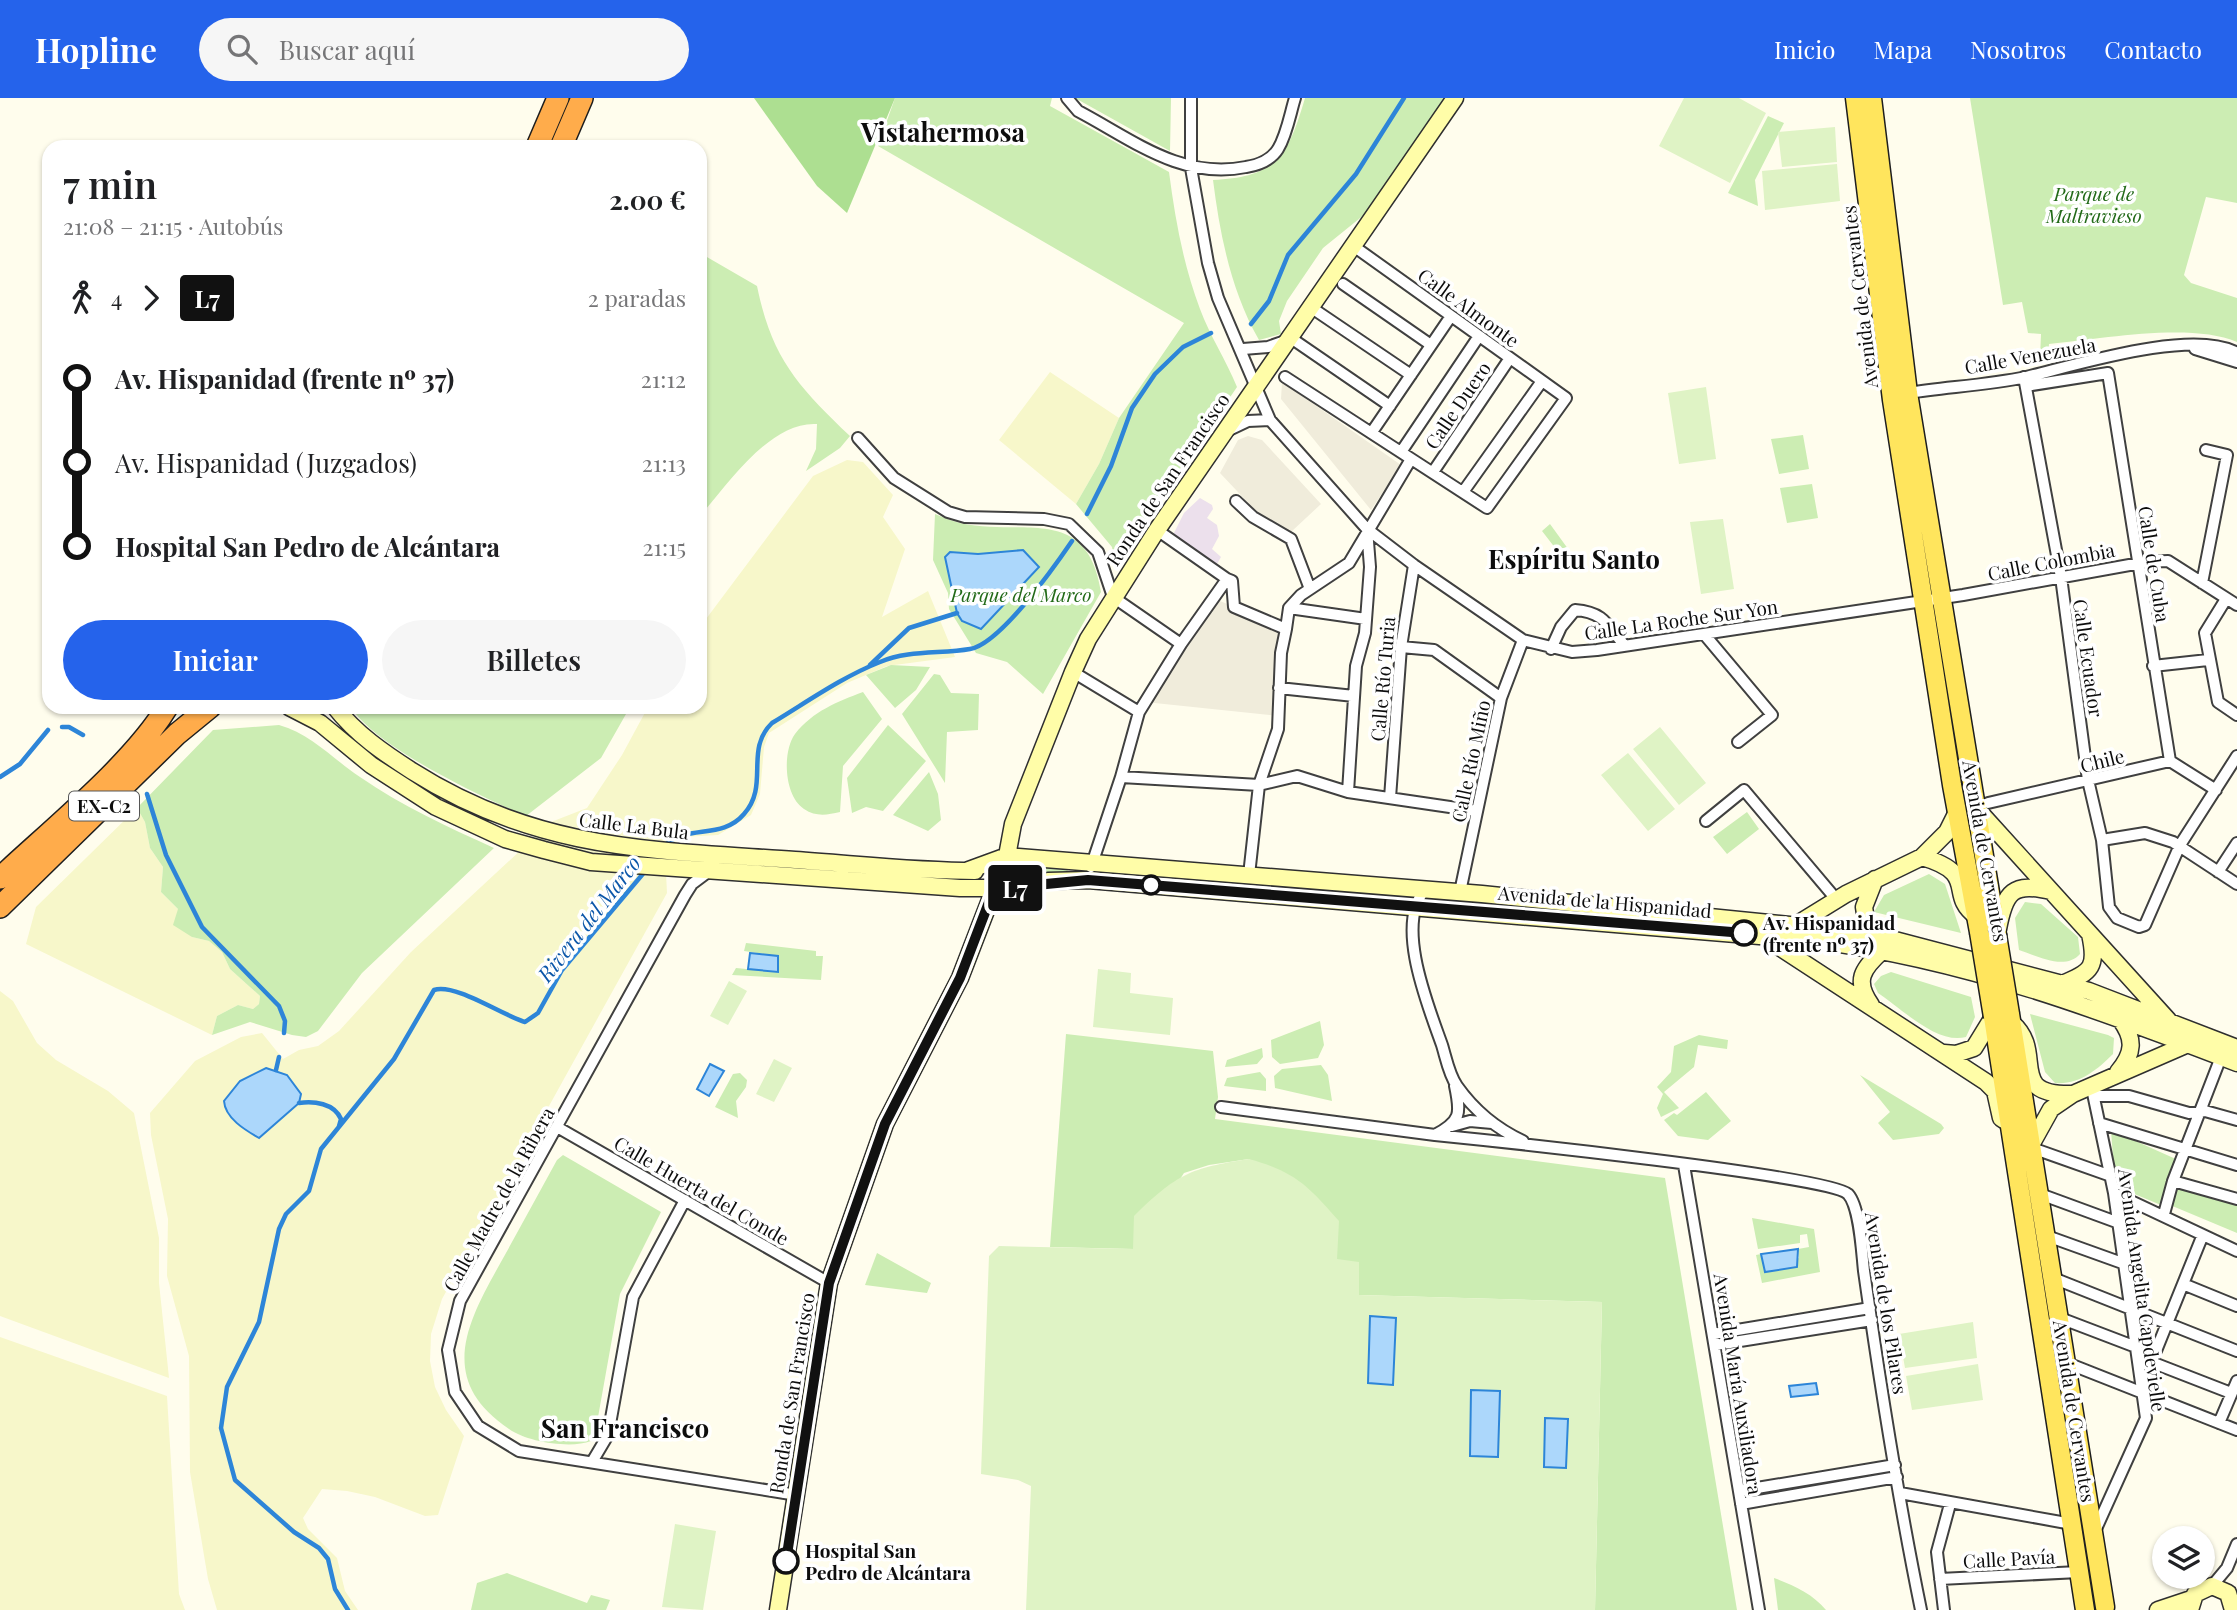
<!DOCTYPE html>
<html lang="es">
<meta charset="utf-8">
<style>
:root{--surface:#fff;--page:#f6f6f6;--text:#202124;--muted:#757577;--accent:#2563eb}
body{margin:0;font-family:"Playfair Display",serif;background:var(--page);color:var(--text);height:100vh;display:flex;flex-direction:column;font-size:26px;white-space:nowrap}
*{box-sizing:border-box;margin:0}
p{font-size:23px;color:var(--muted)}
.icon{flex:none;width:38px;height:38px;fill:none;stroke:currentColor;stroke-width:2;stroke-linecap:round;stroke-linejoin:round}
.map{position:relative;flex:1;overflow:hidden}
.drawer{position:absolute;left:42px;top:42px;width:665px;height:574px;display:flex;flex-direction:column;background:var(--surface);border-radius:21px;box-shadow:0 2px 5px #0004}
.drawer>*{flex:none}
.badge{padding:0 14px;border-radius:5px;font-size:24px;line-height:46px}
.fabs{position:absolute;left:2152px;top:1428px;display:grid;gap:14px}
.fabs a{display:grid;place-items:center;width:63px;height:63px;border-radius:50%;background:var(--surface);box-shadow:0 2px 5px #0004;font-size:35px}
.map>.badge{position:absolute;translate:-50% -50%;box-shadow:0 0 0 4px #fff}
.legs{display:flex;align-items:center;gap:10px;height:77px;padding:0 21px;font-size:23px}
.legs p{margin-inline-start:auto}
.headline{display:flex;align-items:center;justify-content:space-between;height:119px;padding:0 21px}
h1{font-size:38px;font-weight:600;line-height:52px}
.primary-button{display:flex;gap:14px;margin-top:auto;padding:14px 21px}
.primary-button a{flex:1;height:80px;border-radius:42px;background:var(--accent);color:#fff;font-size:28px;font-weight:600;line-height:80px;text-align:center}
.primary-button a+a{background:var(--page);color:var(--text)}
ul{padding:0 21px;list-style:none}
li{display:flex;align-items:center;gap:24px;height:84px;font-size:26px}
li i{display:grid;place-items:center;width:10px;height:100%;margin:0 9px;background:currentColor}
li i::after{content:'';width:18px;height:18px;margin:-9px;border:5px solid;border-radius:50%;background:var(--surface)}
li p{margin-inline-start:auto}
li:first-child i{background:linear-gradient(#0000 50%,currentColor 0)}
li:last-child i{background:linear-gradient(currentColor 50%,#0000 0)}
header{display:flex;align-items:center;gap:42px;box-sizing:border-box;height:98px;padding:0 35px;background:var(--accent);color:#fff}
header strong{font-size:33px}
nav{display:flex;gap:38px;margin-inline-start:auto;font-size:24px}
.search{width:490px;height:63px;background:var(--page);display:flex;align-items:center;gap:18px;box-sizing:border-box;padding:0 24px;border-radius:38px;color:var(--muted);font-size:26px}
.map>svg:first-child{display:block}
.industrial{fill:#ece0ec}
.farmland{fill:#f7f7ca}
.green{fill:#ccedb3}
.forest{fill:#addf91}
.pitch{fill:#dff3c5}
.plaza{fill:#f0ecdb}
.water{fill:#acd7fb;stroke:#2d85d8;stroke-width:2}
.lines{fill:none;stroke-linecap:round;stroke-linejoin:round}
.stream{stroke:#2d85d8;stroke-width:4.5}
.street-casing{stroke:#404040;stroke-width:14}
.secondary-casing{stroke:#2f2f2f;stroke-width:19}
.primary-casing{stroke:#1e1e1e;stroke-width:21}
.highway-casing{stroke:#1e1e1e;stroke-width:24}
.street{stroke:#fff;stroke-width:10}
.secondary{stroke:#fffda8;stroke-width:16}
.primary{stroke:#ffe55d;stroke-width:18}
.highway{stroke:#ffac4b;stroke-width:21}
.primary-bridge-casing{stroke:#1e1e1e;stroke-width:21;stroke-linecap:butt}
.primary-bridge{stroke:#ffe55d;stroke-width:18}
.line-1-casing{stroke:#fff;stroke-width:16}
.line-1{stroke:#111;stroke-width:10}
.stop-1-dot{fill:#fff;stroke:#111;stroke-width:3.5}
.labels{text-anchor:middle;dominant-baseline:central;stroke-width:7;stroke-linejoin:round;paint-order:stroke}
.shield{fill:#fff;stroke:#565656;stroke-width:2}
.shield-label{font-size:18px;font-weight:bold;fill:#0d0d0d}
.park-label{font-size:19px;font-style:italic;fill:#226a18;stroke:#fff}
.street-label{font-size:19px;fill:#0d0d0d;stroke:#fff}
.stop-label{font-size:19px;font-weight:bold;fill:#0d0d0d;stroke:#fff;text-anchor:start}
.water-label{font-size:21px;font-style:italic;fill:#0c57a9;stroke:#fff}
.district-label{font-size:26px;font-weight:bold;fill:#0d0d0d;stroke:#fff}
</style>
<header>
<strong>Hopline</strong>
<div class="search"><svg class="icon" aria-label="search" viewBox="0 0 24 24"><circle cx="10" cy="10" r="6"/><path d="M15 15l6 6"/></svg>Buscar aquí</div>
<nav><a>Inicio</a><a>Mapa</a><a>Nosotros</a><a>Contacto</a></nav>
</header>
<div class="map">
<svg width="2237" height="1512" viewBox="0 0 2237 1512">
<rect width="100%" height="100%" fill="#fffded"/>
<!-- industrial -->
<path class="industrial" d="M1200,400L1212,407L1213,411L1207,420L1217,427L1219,438L1212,451L1221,459L1214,471L1171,441L1184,415Z"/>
<!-- farmland -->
<path class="farmland" d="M1050,274L1119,320L1099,366L1076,406L999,342Z
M847,362L863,364L893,397L883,419L905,451L882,519L928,493L955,559L887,568L847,585L769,635L764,649L760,696L751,717L718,737L682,739L665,756L667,795L442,1201L431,1236L430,1263L435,1289L446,1312L464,1338L438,1417L425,1418L375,1399L347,1393L322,1391L303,1420L308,1431L337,1460L345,1493L358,1512H217L208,1481L190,1374L189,1258L167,1178L168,1121L151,1037L150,1015L195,963L241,939L262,935L283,961L299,952L318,948L339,933L411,854L551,724L587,710L622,657L648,609H700V529L813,378Z
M137,710L145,724L150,750L163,769L161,794L178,811L192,839L209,843L222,854L230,871L260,898L259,906L253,911L238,907L217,918L212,937L26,846L36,809Z
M0,893L13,903L37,945L56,962L108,993L134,1015L159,1140V1185L169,1280L0,1218Z
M0,1239L167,1298L179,1496L185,1512H0Z"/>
<!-- green -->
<path class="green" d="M895,0H1052L1050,8L1169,74C1175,120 1183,166 1200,211C1210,238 1226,262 1237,289L1119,463L1114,461L1112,449L1076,406L1099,366L1119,320L1184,225L878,48Z
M1075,0H1171L1170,53Z
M1305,0H1447L1370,112L1323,150L1287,203L1279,223L1281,236L1259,242C1231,193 1220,137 1213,82C1277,79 1288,58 1305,0Z
M1970,0H2237V105L2206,99L2184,177L2191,185L2237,200V244C2191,224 2100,241 2049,246L2048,260L2040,261L2041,236L2028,235L2022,204L2003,207Z
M1768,18L1784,25L1755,82L1758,108L1728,95Z
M700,155L757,188C772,261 798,288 850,338L840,350L806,373L816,351L817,326C770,323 728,386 700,418Z
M1803,337L1809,371L1779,376L1771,341Z
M1812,386L1818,420L1787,425L1780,390Z
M935,416C943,419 952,423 960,425C1022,439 1087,405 1101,494L1043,596L1007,564L976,555L949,511L948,495L933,462Z
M1550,426L1579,466L1573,473L1542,433Z
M891,567L930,569L916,592L895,610L866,577Z
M934,576L940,577L951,595L979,596L978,632L947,634L945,685L902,616Z
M863,594L882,621L843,668L840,714C827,717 816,719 804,711C784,698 782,654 795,636C813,613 837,604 863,594Z
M351,609H630L601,660L526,718C482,699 375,649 351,609Z
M279,627C311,636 333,661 360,679C402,708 448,729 494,750L362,875L318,933L306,939L292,937L250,924L212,937L217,918L238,907L253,911L259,906L260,898L230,871L222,854L209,843L192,839L173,827L178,811L161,794L163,769L150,750L145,724L137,710L213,632Z
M888,627L926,663L883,713L866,709L852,715L847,680Z
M929,674L938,696L941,722L928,733L893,717Z
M1747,714L1759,731L1727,756L1713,739Z
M1024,767L1069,770L1067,774L1021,780Z
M1929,776L1945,786L1961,835L1874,814L1884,797Z
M2025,804L2041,806L2078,839L2080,856C2065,873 2037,858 2019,852L2015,820Z
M746,845L816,853V858H823L821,882L732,877L736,870L778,874V858L744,853Z
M1891,874L1971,899L1975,919L1966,939C1937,947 1901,910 1878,895L1874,886L1881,878Z
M2030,916L2108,937L2114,940L2113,956C2097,972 2079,987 2055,985L2045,974Z
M1320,923L1324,947L1318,960L1280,966L1272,959L1271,942Z
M1066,936L1213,953L1218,999L1215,1021L1665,1080L1737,1512H1595L1602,1204L1359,1197L1337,1161L1249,1061L1209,1067L1184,1075L1134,1151L1050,1149Z
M1699,937L1728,942L1727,951L1698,947L1694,969L1664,994L1679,1010L1661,1019L1657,1010L1663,996L1657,989L1671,974L1674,948Z
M1262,950L1263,959L1257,966L1225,969L1227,962Z
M1321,967L1328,977L1332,1003L1275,990L1274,978L1282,971Z
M1260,974L1266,981V993L1224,988L1227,980Z
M740,975L747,982L746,989L736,1003L738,1020L715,1009L733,976Z
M1860,977L1941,1026L1944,1030L1939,1036L1893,1042L1878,1025L1890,1014Z
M1706,994L1731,1023L1708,1042L1678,1038L1664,1022L1674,1015L1677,1017Z
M2111,1032L2178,1062L2161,1107L2115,1088Z
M563,1057L661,1114L620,1196L595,1336L591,1343C571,1351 527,1344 509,1331C432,1279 471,1218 506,1155C523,1124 540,1093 557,1062Z
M2178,1087L2237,1106V1135L2170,1107Z
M1752,1120L1814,1131L1820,1174L1762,1185L1756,1157L1761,1156L1766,1174L1797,1168L1795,1162L1799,1160L1798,1151L1809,1149L1807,1136L1800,1137V1145L1758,1151Z
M877,1155L931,1185L927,1195L865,1187Z
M507,1475L587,1505L591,1497L610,1502L606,1512H471L477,1485Z
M1774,1480C1793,1487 1813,1496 1826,1512H1778Z"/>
<!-- forest -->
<path class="forest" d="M754,0H895L847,115L817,88Z"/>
<!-- pitch -->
<path class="pitch" d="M1684,0H1739L1766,15L1730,85L1659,48Z
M1835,29L1837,64L1782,69L1778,34Z
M1837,66L1840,103L1765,112L1762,73Z
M1706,289L1716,361L1679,366L1668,295Z
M1723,421L1734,491L1701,496L1690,424Z
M1660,629L1706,685L1679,707L1633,651Z
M1628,655L1675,711L1648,733L1601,677Z
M1098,871L1131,875L1130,895L1173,900L1170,937L1093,929Z
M729,883L747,893L728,927L710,918Z
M774,961L792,970L774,1004L756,996Z
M1249,1061C1296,1074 1308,1088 1339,1123L1337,1161L1359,1164V1197L1602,1204L1595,1512H1026L1031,1388L1018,1382L981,1376L989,1158L999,1148L1133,1151L1134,1118C1177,1076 1190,1070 1249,1061Z
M1973,1224L1977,1260L1905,1270L1899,1236Z
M1978,1266L1983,1302L1912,1312L1906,1278Z
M675,1426L716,1433L703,1512L662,1509Z"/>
<!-- plaza -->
<path class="plaza" d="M1282,284L1401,367L1371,412L1281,301Z
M1248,338L1262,342L1321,406L1291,434L1270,428L1220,375L1238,342Z
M1213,500L1286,531L1278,618L1145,604Z"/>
<!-- water -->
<path class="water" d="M1023,452L1039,469L981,531L962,523L957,515L945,459L950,454L978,456Z
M750,855L778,858V874L748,871Z
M710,966L724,973L709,998L697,991Z
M266,970L287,977L301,996L299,1005L259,1040C245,1032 225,1020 224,1003L240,983Z
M1798,1151L1797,1169L1765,1174L1761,1156Z
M1370,1218L1396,1220L1393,1287L1368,1285Z
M1816,1285L1818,1296L1791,1299L1789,1288Z
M1471,1292L1500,1293L1498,1359L1470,1358Z
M1545,1320L1568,1321L1566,1370L1544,1369Z"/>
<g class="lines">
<!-- stream -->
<path class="stream" d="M1251,226L1269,203L1288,157L1356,76L1404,0
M1087,416L1111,368L1132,310L1155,276L1183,249L1211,235
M870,567L909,530L957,515
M62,629H69L83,637
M0,679L20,666L48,632
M147,696L166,757L202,829L279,908L285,923L284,935
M665,747C688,726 722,742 744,716C770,687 744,652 772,625C807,604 842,579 880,564C908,552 941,556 970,551C1000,546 1055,468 1072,443
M276,972L279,959
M299,1005C314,1003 334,1005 341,1021L339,1028
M348,1512L335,1491L328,1461L319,1450L294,1434L235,1382L221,1330L227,1289L259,1224L279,1131L286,1116L309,1093L321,1051L394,961L434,892C455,885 502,917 525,924L538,915L562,872L647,771"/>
<!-- street casing -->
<g class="street-casing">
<path id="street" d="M1067,0L1078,13C1133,42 1181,82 1246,69C1259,67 1271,62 1278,51C1287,36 1290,16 1295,0
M1191,0V70L1208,165L1218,200L1270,322L1367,431L1414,467L1523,542L1572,554L1597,552L1963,497L2146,464L2168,463L2237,507
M1343,186L1431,247
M1309,208L1411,277
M1288,238L1390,308
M1243,251L1268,249L1285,243
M2195,251L2237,264
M1285,279L1487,410L1566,300L1352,147
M2024,279L2061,479L2088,682L2102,742L2109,809L2117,820L2139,829L2145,827L2180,747L2237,658
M2026,288L2108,275L2170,663
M1908,295C1947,289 1988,287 2026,279C2076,267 2193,230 2237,255
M1227,333L1248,323L1270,322
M1372,334L1451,218
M858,340L894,380L948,414L965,419L1044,421L1069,426L1098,454L1113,499L1181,546
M1401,354L1479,238
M1433,374L1510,260
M1463,394L1542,283
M1236,403L1253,419L1291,441L1310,491
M1157,432L1227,481
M2202,485L2227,357L2206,352
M2226,501L2205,535L2218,604L2237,617
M1289,510L1366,521
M1704,536L1772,617L1738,644
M1401,549L1434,552L1501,600
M1551,551L1561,529L1575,512C1603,514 1607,526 1624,547
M2153,568L2208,562
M1073,574L1139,614
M1279,590L1354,598
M1121,679L1139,614L1181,546L1227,481L1232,483L1234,509L1286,531L1289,510L1301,497L1349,465L1411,361
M1348,694L1356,568L1365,535L1370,469L1367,431
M1390,700L1401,549L1414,467
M1988,705L2170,663L2216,692
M1706,723L1744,692L1836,801
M2102,742L2145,735L2173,744L2237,786
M1091,769L1121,679L1259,687L1278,631L1281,555L1286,531
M708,774L692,786L685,797L460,1203L448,1252L455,1294L478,1328L519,1353L797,1397
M2218,774L2237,745
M1249,777L1259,687L1297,678L1348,694L1477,713
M1425,792C1394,826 1429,910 1442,947C1446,960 1449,977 1457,988C1474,1012 1497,1031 1523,1043
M1460,794L1501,600L1523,542
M2091,986L2114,1095L2146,1320L2095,1433
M2094,998H2129L2189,1015L2205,1013L2237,1022
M1221,1009L1435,1037C1461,1023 1461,1016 1455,988
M2099,1025L2237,1067
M1452,1028L1470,1023L1492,1025
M557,1029L829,1185
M1435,1037C1485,1042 1830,1078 1848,1096C1860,1109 1862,1155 1864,1173C1880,1286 1898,1400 1921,1512
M2032,1050L2111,1078
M1684,1067L1759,1512
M2173,1083L2237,1101
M2114,1095L2237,1153
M2040,1096L2119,1125
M2164,1116L2173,1083L2221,959
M2047,1138L2125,1166
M2053,1180L2237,1253
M2183,1186L2237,1208
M2060,1220L2136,1249
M1713,1236L1870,1210
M1715,1247L1872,1222
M2146,1262L2231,1295
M2067,1265L2237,1332
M2151,1265L2202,1139
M2219,1325L2237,1283
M592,1364L608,1337L633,1199L685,1102
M1739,1393L1895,1367
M1900,1395L2072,1426
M1741,1406L1897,1379
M1940,1481L2079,1474
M2212,1488L2227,1470L2237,1446
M1944,1512L1937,1454L1950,1406"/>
</g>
<!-- secondary casing -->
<g class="secondary-casing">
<path id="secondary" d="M289,609L320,625L371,667L436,709L505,741L544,752L591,764L960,790H1013L1048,783L1088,782L1818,843C1963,861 2102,913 2237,965
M335,609C356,636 384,655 412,673C538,753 652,752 795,762C855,766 915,773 975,773
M1976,710L2168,922
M1922,759C1980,776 1946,796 1976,818
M966,773L1007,758L1482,796L1868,835L2089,893L2237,950
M1799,825L1846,796L1922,759L1947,734L1957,714
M1998,831C2005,793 2013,784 2051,793
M1868,835L1864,809L1875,781
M1764,839L1986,984L1995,993L2001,1020L2004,1022
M2062,886C2093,874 2097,868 2090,836
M1871,907C1854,883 1862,871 1882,853
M2012,925C2047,955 2004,998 2073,996
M1944,955L1956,956L1974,950L1993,919
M2118,974C2134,955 2135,941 2120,921
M2031,1047L2051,1011L2073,996L2188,946
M778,1512L829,1185L885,1026L960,880L1007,758L1013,726L1073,574L1088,541L1157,432L1455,0
M2158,1512L2191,1501
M2190,1512L2195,1496L2212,1488L2228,1495L2233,1512"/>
</g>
<!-- primary casing -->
<g class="primary-casing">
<path id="primary" d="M1855,0L1892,302L1952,687L1979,834
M1872,0L1908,295L1997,837
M2010,916L2105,1509
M1993,919L2085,1512"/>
</g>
<!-- highway casing -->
<g class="highway-casing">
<path id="highway" d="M537,49L558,0
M561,49L582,0
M0,780C50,733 133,666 167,609
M0,809L177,636L210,609"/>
</g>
<!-- street -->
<use href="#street" class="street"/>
<!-- secondary -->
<use href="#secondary" class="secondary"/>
<!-- primary -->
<use href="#primary" class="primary"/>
<!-- highway -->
<use href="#highway" class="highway"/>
<!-- primary-bridge casing -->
<g class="primary-bridge-casing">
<path id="primary-bridge" d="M1979,834L1993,919
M1997,837L2010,916"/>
</g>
<!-- primary-bridge -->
<use href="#primary-bridge" class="primary-bridge"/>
</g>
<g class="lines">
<!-- line-1 casing -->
<g class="line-1-casing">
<path id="line-1" d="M786,1463L829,1185L885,1026L960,880L994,791L1088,782L1744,835"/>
</g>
<!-- line-1 -->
<use href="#line-1" class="line-1"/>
</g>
<!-- markers -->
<g class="stop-1-dot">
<circle cx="1151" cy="787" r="9"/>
<circle cx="1744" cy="835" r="12"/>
<circle cx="786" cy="1463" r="12"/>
</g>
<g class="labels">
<!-- shield labels -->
<rect class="shield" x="69" y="693.5" width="70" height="29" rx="5"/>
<g class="shield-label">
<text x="104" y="708">EX-C2</text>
</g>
<!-- park labels -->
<g class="park-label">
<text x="2094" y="95">Parque de<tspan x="2094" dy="22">Maltravieso</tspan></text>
<text x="1021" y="496">Parque del Marco</text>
</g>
<!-- street labels -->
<g class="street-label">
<text transform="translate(1859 199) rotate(-97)">Avenida de Cervantes</text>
<text transform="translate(1469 209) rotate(36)">Calle Almonte</text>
<text transform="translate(2030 257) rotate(-10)">Calle Venezuela</text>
<text transform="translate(1457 307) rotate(-56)">Calle Duero</text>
<text transform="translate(1167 381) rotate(-56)">Ronda de San Francisco</text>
<text transform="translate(2051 463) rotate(-11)">Calle Colombia</text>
<text transform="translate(2155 466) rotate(81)">Calle de Cuba</text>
<text transform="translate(1681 521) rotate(-8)">Calle La Roche Sur Yon</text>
<text transform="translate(2089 560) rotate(82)">Calle Ecuador</text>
<text transform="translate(1382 581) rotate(-85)">Calle Río Turia</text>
<text transform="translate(2102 662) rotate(-14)">Chile</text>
<text transform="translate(1470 663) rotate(-78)">Calle Río Miño</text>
<text transform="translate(634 727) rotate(7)">Calle La Bula</text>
<text transform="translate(1986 753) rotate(80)">Avenida de Cervantes</text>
<text transform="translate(1605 803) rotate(5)">Avenida de la Hispanidad</text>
<text transform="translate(702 1092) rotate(30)">Calle Huerta del Conde</text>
<text transform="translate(498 1101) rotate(-61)">Calle Madre de la Ribera</text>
<text transform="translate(2143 1192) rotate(82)">Avenida Angelita Capdevielle</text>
<text transform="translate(1887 1205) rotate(81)">Avenida de los Pilares</text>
<text transform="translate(1739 1286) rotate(81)">Avenida María Auxiliadora</text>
<text transform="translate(791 1295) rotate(-81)">Ronda de San Francisco</text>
<text transform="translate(2075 1313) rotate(81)">Avenida de Cervantes</text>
<text transform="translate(2009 1460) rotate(-3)">Calle Pavía</text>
</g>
<!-- stop labels -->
<g class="stop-label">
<text x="1763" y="824">Av. Hispanidad<tspan x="1763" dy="22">(frente nº 37)</tspan></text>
<text x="805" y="1452">Hospital San<tspan x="805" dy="22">Pedro de Alcántara</tspan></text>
</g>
<!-- water labels -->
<g class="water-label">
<text transform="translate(588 820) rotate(-52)">Rivera del Marco</text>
</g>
<!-- district labels -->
<g class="district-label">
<text x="943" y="33">Vistahermosa</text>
<text x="1574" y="460">Espíritu Santo</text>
<text x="625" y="1329">San Francisco</text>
</g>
</g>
</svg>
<div class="fabs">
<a><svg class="icon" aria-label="layers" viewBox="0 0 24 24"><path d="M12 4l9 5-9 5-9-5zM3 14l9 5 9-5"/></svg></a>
</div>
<b class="badge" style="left:1015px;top:790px;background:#111;color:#fff">L7</b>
<section class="drawer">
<div class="headline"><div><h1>7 min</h1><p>21:08 – 21:15 · Autobús</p></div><b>2.00 €</b></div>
<div class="legs"><svg class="icon" aria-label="walk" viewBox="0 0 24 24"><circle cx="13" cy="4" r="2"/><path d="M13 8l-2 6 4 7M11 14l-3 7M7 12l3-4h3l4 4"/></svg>4<svg class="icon" aria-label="forward" viewBox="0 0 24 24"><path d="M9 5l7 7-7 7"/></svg><b class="badge" style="background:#111;color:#fff">L7</b><p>2 paradas</p></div>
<ul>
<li><i style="color:#111"></i><b>Av. Hispanidad (frente nº 37)</b><p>21:12</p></li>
<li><i style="color:#111"></i><span>Av. Hispanidad (Juzgados)</span><p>21:13</p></li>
<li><i style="color:#111"></i><b>Hospital San Pedro de Alcántara</b><p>21:15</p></li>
</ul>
<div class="primary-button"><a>Iniciar</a><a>Billetes</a></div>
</section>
</div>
